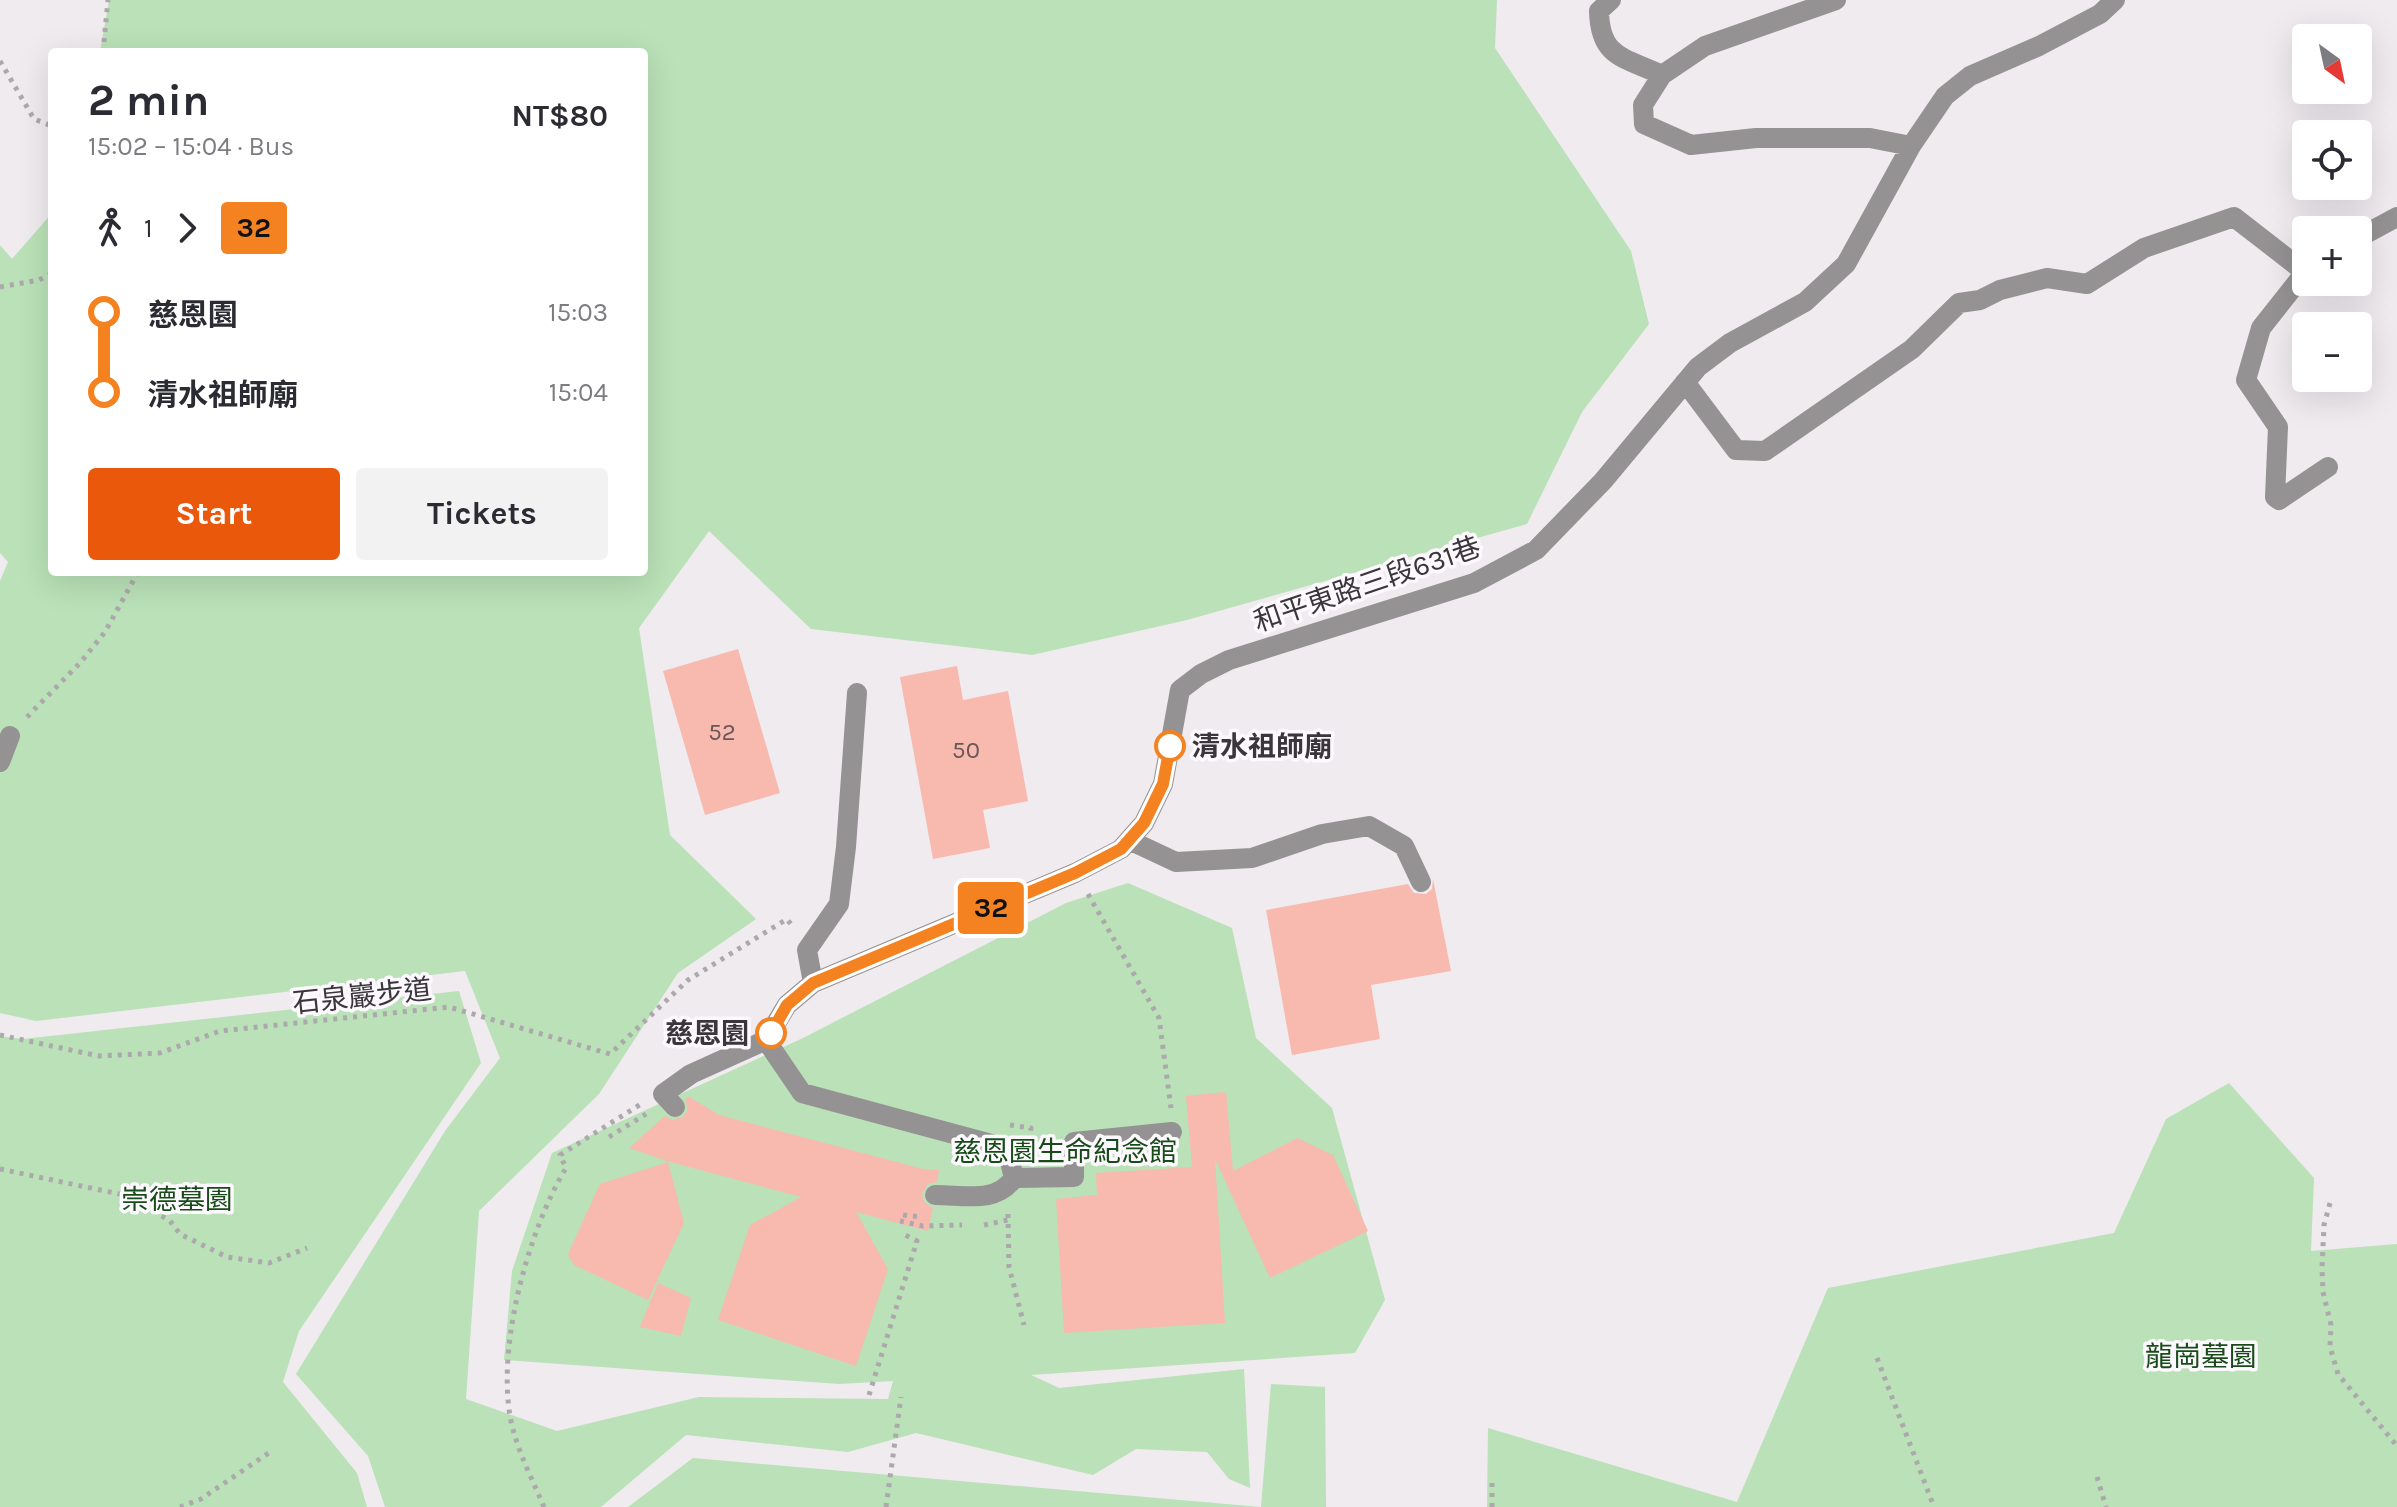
<!DOCTYPE html>
<meta charset="utf-8">
<style>
:root{--surface:#fff;--page:#f2f2f3;--text:#2b2b33;--muted:#7c7c81;--accent:#ea580c}
body{margin:0;font-family:Karla,"Noto Sans TC",sans-serif;background:var(--page);color:var(--text);height:100vh;display:flex;flex-direction:column;font-size:30px;white-space:nowrap}
*{box-sizing:border-box;margin:0}
p{font-size:26px;color:var(--muted)}
.icon{flex:none;width:44px;height:44px;fill:none;stroke:currentColor;stroke-width:2;stroke-linecap:round;stroke-linejoin:round}
.map{position:relative;flex:1;overflow:hidden}
.sheet{position:absolute;left:48px;top:48px;width:600px;height:528px;display:flex;flex-direction:column;background:var(--surface);border-radius:8px;box-shadow:0 8px 32px #0002}
.sheet>*{flex:none}
.badge{padding:0 16px;border-radius:6px;font-size:28px;line-height:52px}
.needle{width:52px;rotate:147deg}
.controls{position:absolute;left:2292px;top:24px;display:grid;gap:16px}
.controls a{display:grid;place-items:center;width:80px;height:80px;border-radius:8px;background:var(--surface);box-shadow:0 8px 32px #0002;font-size:40px}
.map>.badge{position:absolute;translate:-50% -50%;box-shadow:0 0 0 4px #fff}
.legs{display:flex;align-items:center;gap:12px;height:88px;padding:0 40px;font-size:26px}
.legs p{margin-inline-start:auto}
.headline{display:flex;align-items:center;justify-content:space-between;height:136px;padding:0 40px}
h1{font-size:44px;font-weight:700;line-height:60px}
.primary-button{display:flex;gap:16px;margin-top:auto;padding:16px 40px}
.primary-button a{flex:1;height:92px;border-radius:8px;background:var(--accent);color:#fff;font-size:32px;font-weight:700;line-height:92px;text-align:center}
.primary-button a+a{background:var(--page);color:var(--text)}
ul{padding:0 40px;list-style:none}
li{display:flex;align-items:center;gap:28px;height:80px;font-size:30px}
li i{display:grid;place-items:center;width:12px;height:100%;margin:0 10px;background:currentColor}
li i::after{content:'';width:20px;height:20px;margin:-10px;border:6px solid;border-radius:50%;background:var(--surface)}
li p{margin-inline-start:auto}
li:first-child i{background:linear-gradient(#0000 50%,currentColor 0)}
li:last-child i{background:linear-gradient(currentColor 50%,#0000 0)}
.map>svg:first-child{display:block}
.green{fill:#bae1b7}
.building{fill:#f8b9af}
.lines{fill:none;stroke-linecap:round;stroke-linejoin:round}
.path{stroke:#aca9ac;stroke-width:5;stroke-dasharray:4 6;stroke-linecap:butt}
.minor{stroke:#959293;stroke-width:20}
.line-1-casing{stroke:#fff;stroke-width:18}
.line-1{stroke:#f58220;stroke-width:12}
.stop-1-dot{fill:#fff;stroke:#f58220;stroke-width:4}
.labels{text-anchor:middle;dominant-baseline:central;stroke-width:7;stroke-linejoin:round;paint-order:stroke}
.number-label{font-size:24px;fill:#695856}
.street-label{font-size:28px;fill:#393739;stroke:#fcf8fd}
.stop-label{font-size:28px;font-weight:bold;fill:#393739;stroke:#fcf8fd;text-anchor:start}
.park-label{font-size:28px;fill:#174c18;stroke:#fcf8fd}
</style>
<div class="map">
<svg width="2397" height="1507" viewBox="0 0 2397 1507">
<rect width="100%" height="100%" fill="#efebef"/>
<!-- green -->
<path class="green" d="M109,0H1497L1495,48L1631,251L1649,324L1582,412L1527,524L1187,620L1032,655L811,629L709,531L639,628L670,835L756,919L678,973L599,1094L479,1211L466,1399L557,1431L699,1397L888,1399L893,1381L839,1384L504,1360L512,1271L552,1153L803,1038L1066,903L1128,883L1232,928L1256,1038L1332,1108L1385,1300L1355,1353L1031,1375L1059,1388L1244,1369L1250,1488L1229,1479L1207,1452L1136,1449L1093,1475L916,1433L848,1452L686,1435L601,1507H385L368,1456L296,1374L445,1131L500,1058L465,971L36,1021L0,1013V581L8,562L0,553V245L12,259L52,213V572H644V52H100Z
M459,991L481,1063L299,1331L283,1382L357,1473L367,1507H0V1036L23,1039Z
M2229,1083L2314,1178L2311,1251L2397,1244V1507H1487L1488,1428L1737,1502L1828,1288L2114,1233L2166,1119Z
M1271,1384L1325,1387L1326,1507H628L693,1458L1261,1507Z"/>
<!-- building -->
<path class="building" d="M738,649L780,793L705,815L663,671Z
M957,666L963,700L1008,691L1028,801L983,810L990,848L933,859L900,677Z
M1433,879L1451,971L1371,985L1380,1039L1292,1055L1266,910L1408,884L1414,893L1426,894L1432,889Z
M1226,1092L1233,1171L1297,1138L1333,1155L1368,1231L1270,1278L1215,1159L1225,1323L1064,1333L1056,1199L1097,1195L1096,1173L1192,1167L1186,1096Z
M689,1097L719,1115L923,1169L939,1170L937,1182L928,1184L922,1194L924,1202L933,1208L928,1231L856,1212L888,1269L856,1366L718,1320L750,1225L801,1197L667,1161L629,1148L665,1116L672,1120L683,1117L688,1110L685,1100Z
M668,1162L684,1223L648,1300L574,1265L568,1254L600,1184Z
M658,1283L691,1298L681,1336L640,1327Z"/>
<g class="lines">
<!-- path -->
<path class="path" d="M103,52L108,0
M0,61L34,119L52,126
M0,287L39,280L52,273
M27,717L80,663L105,632L138,572
M1088,894L1159,1018L1171,1108
M0,1035L99,1056L160,1053L220,1031L449,1007L610,1054L688,980L787,919L793,927
M1010,1125L1031,1128L1030,1135
M609,1137L646,1114
M0,1169L129,1196L170,1221L180,1234L227,1257L269,1263L307,1248
M2330,1203L2324,1225L2322,1268L2323,1292L2331,1325L2330,1347L2338,1374L2397,1446
M1008,1214L1009,1267L1024,1325
M903,1215L921,1217
M900,1221L923,1226L962,1225
M984,1225L1008,1220
M1877,1358L1934,1507
M869,1395L917,1241L901,1233
M2097,1477L2106,1507
M180,1507L201,1499L270,1452
M544,1507C534,1483 521,1458 514,1433C492,1360 527,1232 566,1168L560,1155L641,1104
M886,1507L901,1397
M1492,1507V1479"/>
<!-- minor -->
<path class="minor" d="M1611,0L1599,11C1600,58 1624,57 1662,75
M1836,0L1705,46L1662,75L1643,105L1644,124L1691,145L1756,138H1870L1911,146
M2358,238L2397,217
M2306,271L2261,328L2246,380L2278,427L2275,497L2279,500L2328,467
M1685,382L1736,450L1765,451L1912,349L1959,303L1980,300L2000,290L2047,278L2087,284L2144,248L2234,217L2305,272
M0,762L10,736
M1129,840L1176,862L1252,858L1322,834L1369,826L1404,846L1421,882
M813,983L807,950L839,904L846,847L857,693
M766,1040L787,1005L813,983L1075,873L1121,849L1144,823L1163,784L1180,690L1201,674L1229,660L1474,583L1536,550L1603,481L1698,367L1730,343L1805,302L1846,264L1911,146L1945,96L1970,76L2039,46L2100,14L2115,0
M675,1107L663,1094L691,1074L766,1040L802,1093L991,1144L1009,1158L1014,1178C996,1204 965,1195 935,1195
M1014,1178L1074,1177V1142L1172,1132"/>
</g>
<g class="lines">
<!-- line-1 casing -->
<g class="line-1-casing">
<path id="line-1" d="M771,1033L787,1005L813,983L1075,873L1121,849L1144,823L1163,784L1170,746"/>
</g>
<!-- line-1 -->
<use href="#line-1" class="line-1"/>
</g>
<!-- markers -->
<g class="stop-1-dot">
<circle cx="1170" cy="746" r="14"/>
<circle cx="771" cy="1033" r="14"/>
</g>
<g class="labels">
<!-- number labels -->
<g class="number-label">
<text x="722" y="732">52</text>
<text x="966" y="750">50</text>
</g>
<!-- street labels -->
<g class="street-label">
<text transform="translate(1367 584) rotate(-19)">和平東路三段631巷</text>
<text transform="translate(362 996) rotate(-6)">石泉巖步道</text>
</g>
<!-- stop labels -->
<g class="stop-label">
<text x="1192" y="746">清水祖師廟</text>
<text x="749" y="1033" text-anchor="end">慈恩園</text>
</g>
<!-- park labels -->
<g class="park-label">
<text x="1065" y="1151">慈恩園生命紀念館</text>
<text x="177" y="1199">崇德墓園</text>
<text x="2201" y="1356">龍崗墓園</text>
</g>
</g>
</svg>
<div class="controls">
<a><svg class="needle" viewBox="-14 -14 28 28"><path d="M0-13l5 13h-10z" fill="#e53935"/><path d="M0 13l5-13h-10z" fill="#7c7c81"/></svg></a>
<a><svg class="icon" aria-label="locate" viewBox="0 0 24 24"><circle cx="12" cy="12" r="6"/><path d="M12 2v4M12 18v4M2 12h4M18 12h4"/></svg></a>
<a>+</a>
<a>−</a>
</div>
<b class="badge" style="left:991px;top:908px;background:#f58220;color:#111">32</b>
<section class="sheet">
<div class="headline"><div><h1>2 min</h1><p>15:02 – 15:04 · Bus</p></div><b>NT$80</b></div>
<div class="legs"><svg class="icon" aria-label="walk" viewBox="0 0 24 24"><circle cx="13" cy="4" r="2"/><path d="M13 8l-2 6 4 7M11 14l-3 7M7 12l3-4h3l4 4"/></svg>1<svg class="icon" aria-label="forward" viewBox="0 0 24 24"><path d="M9 5l7 7-7 7"/></svg><b class="badge" style="background:#f58220;color:#111">32</b></div>
<ul>
<li><i style="color:#f58220"></i><b>慈恩園</b><p>15:03</p></li>
<li><i style="color:#f58220"></i><b>清水祖師廟</b><p>15:04</p></li>
</ul>
<div class="primary-button"><a>Start</a><a>Tickets</a></div>
</section>
</div>
